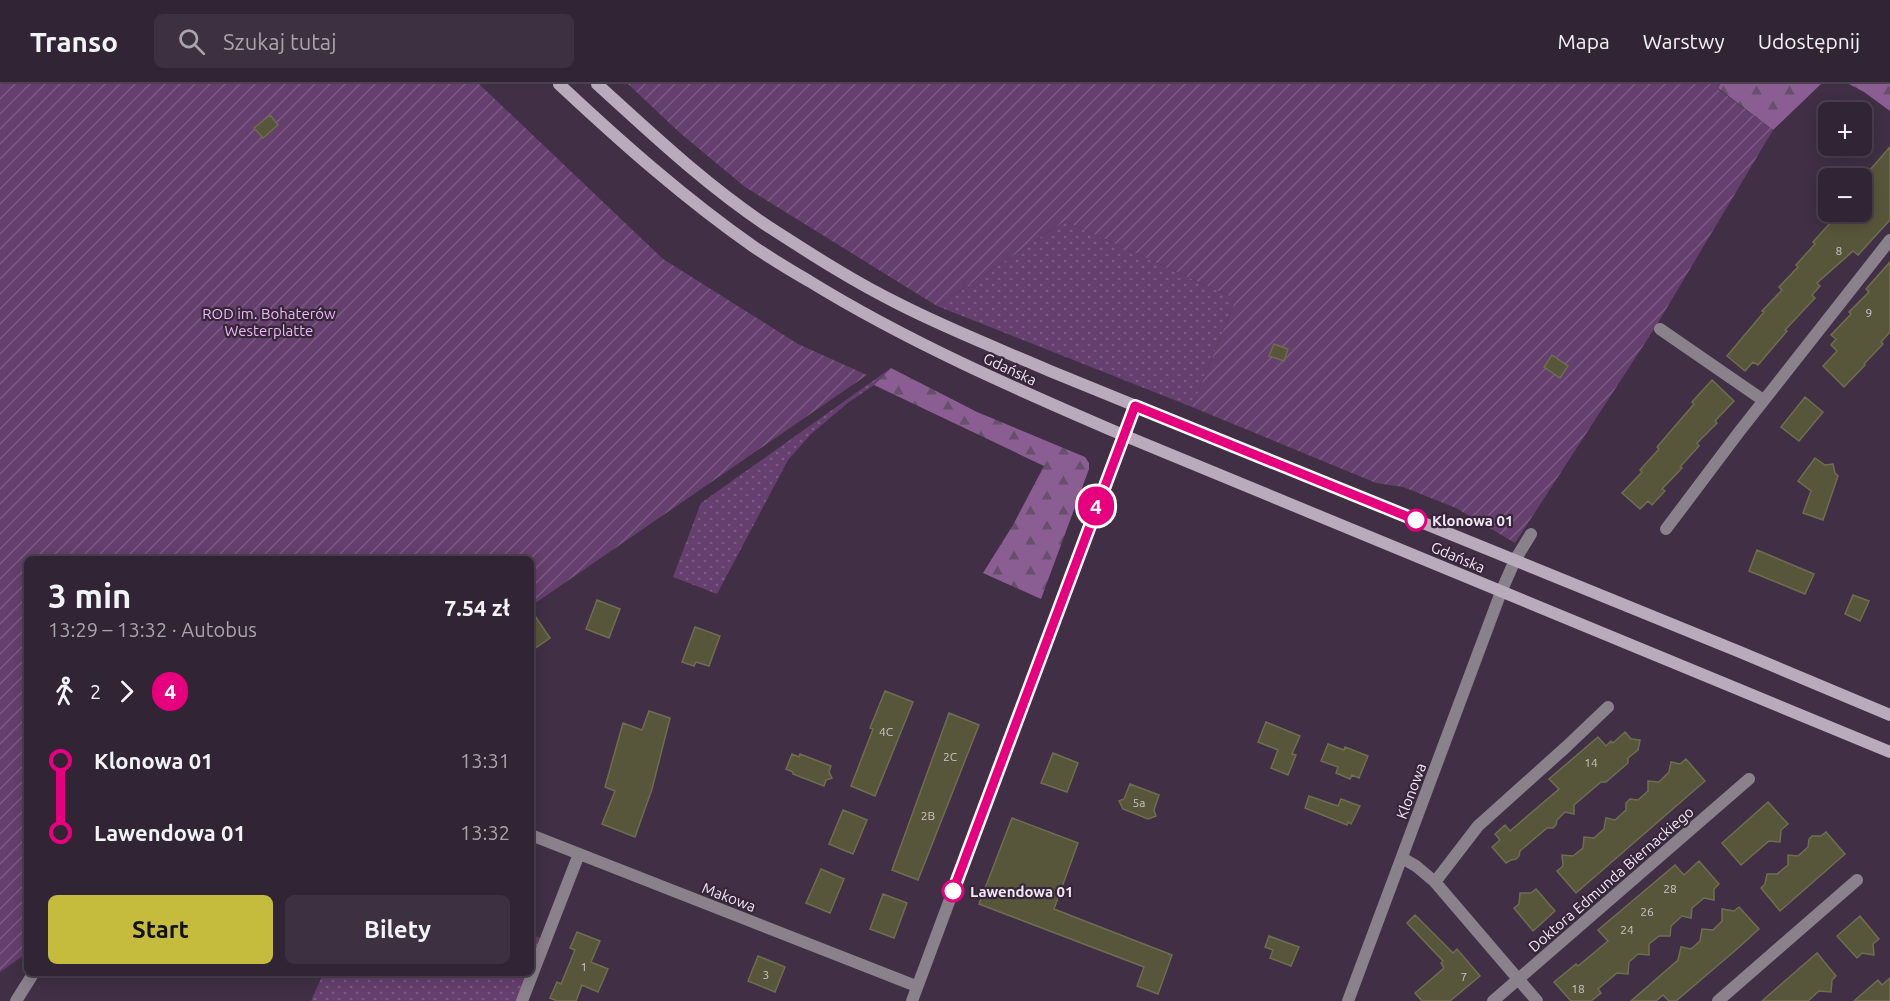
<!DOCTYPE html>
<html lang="pl">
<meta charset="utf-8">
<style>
:root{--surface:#312434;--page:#3d3040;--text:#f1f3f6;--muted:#a8a4ac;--line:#4c414f;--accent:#c5bc3d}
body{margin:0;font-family:Ubuntu,sans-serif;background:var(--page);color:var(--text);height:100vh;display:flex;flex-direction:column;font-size:22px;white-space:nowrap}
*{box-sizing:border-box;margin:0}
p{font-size:20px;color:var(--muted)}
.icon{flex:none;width:33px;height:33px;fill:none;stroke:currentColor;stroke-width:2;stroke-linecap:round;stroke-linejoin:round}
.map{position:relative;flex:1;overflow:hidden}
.panel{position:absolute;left:24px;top:472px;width:510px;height:420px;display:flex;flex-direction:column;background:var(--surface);border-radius:9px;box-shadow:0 3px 15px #0003,0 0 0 2px var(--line)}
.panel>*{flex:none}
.badge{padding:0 12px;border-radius:20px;font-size:21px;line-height:39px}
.buttons{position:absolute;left:1818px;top:18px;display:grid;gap:12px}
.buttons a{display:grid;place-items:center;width:54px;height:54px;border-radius:9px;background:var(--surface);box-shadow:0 3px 15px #0003,0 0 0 2px var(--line);font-size:30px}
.map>.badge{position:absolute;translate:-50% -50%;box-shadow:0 0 0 3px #fff}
.legs{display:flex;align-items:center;gap:9px;height:66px;padding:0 24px;font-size:20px}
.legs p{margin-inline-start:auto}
.head{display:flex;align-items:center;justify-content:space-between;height:102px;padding:0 24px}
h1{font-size:33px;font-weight:700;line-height:45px}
.primary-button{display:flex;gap:12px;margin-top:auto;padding:12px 24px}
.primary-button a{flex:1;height:69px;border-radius:9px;background:var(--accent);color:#111;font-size:24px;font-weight:700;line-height:69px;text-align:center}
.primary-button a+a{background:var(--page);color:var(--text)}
ul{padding:0 24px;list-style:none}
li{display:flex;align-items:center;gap:21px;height:72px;font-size:22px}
li i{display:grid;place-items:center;width:9px;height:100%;margin:0 8px;background:currentColor}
li i::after{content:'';width:15px;height:15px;margin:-8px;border:4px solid;border-radius:50%;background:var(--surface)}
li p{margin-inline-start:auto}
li:first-child i{background:linear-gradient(#0000 50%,currentColor 0)}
li:last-child i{background:linear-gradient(currentColor 50%,#0000 0)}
header{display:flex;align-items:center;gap:36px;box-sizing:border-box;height:84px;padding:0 30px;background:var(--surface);border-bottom:2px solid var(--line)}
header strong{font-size:28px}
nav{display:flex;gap:33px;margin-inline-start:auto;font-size:21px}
.search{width:420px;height:54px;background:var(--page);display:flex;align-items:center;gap:15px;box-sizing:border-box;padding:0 21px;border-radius:9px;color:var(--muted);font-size:22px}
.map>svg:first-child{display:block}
.grass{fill:url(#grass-dots)}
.forest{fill:url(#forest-firs)}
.garden{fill:url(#garden-furrows)}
.building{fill:#58563a;stroke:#6f6d50;stroke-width:1.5}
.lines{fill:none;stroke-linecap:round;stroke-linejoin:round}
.minor{stroke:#8a818c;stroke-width:12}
.tertiary{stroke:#8a818c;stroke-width:12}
.secondary{stroke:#b9abbc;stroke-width:12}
.line-1-casing{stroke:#fff;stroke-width:14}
.line-1{stroke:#e6007e;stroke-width:9}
.stop-1-dot{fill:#fff;stroke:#e6007e;stroke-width:3}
.labels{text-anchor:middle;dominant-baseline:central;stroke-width:4.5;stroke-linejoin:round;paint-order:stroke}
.number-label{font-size:12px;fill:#ccc3c6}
.park-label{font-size:15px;fill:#edb9f7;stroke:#37263a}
.street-label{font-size:15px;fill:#f2e7f5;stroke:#37263a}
.stop-label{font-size:15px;font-weight:bold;fill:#f2e7f5;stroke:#37263a;text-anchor:start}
</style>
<header>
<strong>Transo</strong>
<div class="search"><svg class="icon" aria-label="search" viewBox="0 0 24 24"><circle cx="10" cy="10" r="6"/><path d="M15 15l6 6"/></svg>Szukaj tutaj</div>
<nav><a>Mapa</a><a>Warstwy</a><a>Udostępnij</a></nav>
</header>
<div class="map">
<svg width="1890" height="917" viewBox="0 0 1890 917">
<defs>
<pattern id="grass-dots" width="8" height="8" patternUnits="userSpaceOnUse" patternTransform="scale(1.5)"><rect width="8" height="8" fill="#653f6d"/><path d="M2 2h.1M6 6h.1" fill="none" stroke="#7c5b82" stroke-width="1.8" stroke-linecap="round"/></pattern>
<pattern id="forest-firs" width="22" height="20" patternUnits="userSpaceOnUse" patternTransform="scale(1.5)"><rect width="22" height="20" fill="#8a5d93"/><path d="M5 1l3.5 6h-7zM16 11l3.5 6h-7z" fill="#66506b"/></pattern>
<pattern id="garden-furrows" width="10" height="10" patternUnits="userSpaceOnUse" patternTransform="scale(1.5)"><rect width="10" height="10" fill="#653f6d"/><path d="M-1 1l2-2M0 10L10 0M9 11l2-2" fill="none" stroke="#7c5b82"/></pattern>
</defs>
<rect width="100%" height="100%" fill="#413045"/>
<!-- grass -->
<path class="grass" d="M1065,137L1236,215L1192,323L937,222Z
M891,284L874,301L849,318L811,350L788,376L717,510L673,493L701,419Z
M531,850L546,857L522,917H311L323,890H531Z"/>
<!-- forest -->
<path class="forest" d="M1720,0H1821L1773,46L1718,4Z
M1849,0H1890V27L1864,8Z
M891,284L977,328L1085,373L1089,379V385L1041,515L983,489L1013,441L1044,382L874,301Z"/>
<!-- garden -->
<path class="garden" d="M0,0H479L663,175L798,260L867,291L531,522V476H27V869L0,888Z
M628,0H1720L1718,5L1773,46L1656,242L1515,459L1456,424L1403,403L1376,399L1192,323L1236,215L1065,137L937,222L745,103L680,49Z"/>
<!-- building -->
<path class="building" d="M270,31L278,41L263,54L254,44Z
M1890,63V136L1858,171L1853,167L1817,199L1820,202L1812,211L1815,214L1785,246L1787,247L1758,281L1753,278L1745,287L1727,272L1764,228L1762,227L1782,206L1779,203L1798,183L1796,181L1815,160L1813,158L1832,137L1830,136L1838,128H1862V95Z
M1890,178V248L1881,258L1883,260L1864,280L1865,281L1844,303L1823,282L1837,267L1831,261L1836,255L1831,251L1851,230L1849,228L1869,208L1866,205Z
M1274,260L1288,265L1284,277L1269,272Z
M1552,271L1568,282L1560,294L1544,283Z
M1712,296L1734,317L1715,337L1717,339L1697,359L1699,362L1680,383L1682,384L1662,405L1665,407L1652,421L1648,417L1640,425L1622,409L1642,388L1640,386L1659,365L1657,363L1694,320L1692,318Z
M1805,313L1823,328L1799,357L1781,343Z
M1815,374L1825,381L1833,380L1835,389L1838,392L1823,436L1803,429L1811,407L1798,397Z
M1757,466L1814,490L1805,510L1749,487Z
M1853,511L1869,517L1860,537L1845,530Z
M597,516L620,525L609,554L586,545Z
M531,526L550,554L531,567Z
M695,543L720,552L709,582L696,578L694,582L682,578Z
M885,607L913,618L875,712L851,702L873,645L870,644Z
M649,627L670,634L652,705L635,753L602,740L615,707L605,703L623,639L642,646Z
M949,629L979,641L918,796L892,786Z
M1266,638L1300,652L1292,670L1296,671L1288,691L1271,684L1278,666L1258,658Z
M1625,648L1631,655L1640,656L1638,666L1628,674V679L1606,698H1601L1574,721V730L1565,728L1557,736L1556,741L1553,744H1547L1520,767L1519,772L1516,775L1511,776L1506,779L1492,763L1500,756L1495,750L1505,741L1510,747L1559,705L1549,695L1598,653L1606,662L1611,657L1613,659Z
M1328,660L1344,666L1345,663L1368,672L1359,694L1352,691L1350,695L1336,689L1338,683L1321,677Z
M1053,669L1078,679L1067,708L1041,699Z
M792,670L799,673L800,670L831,682L829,688L832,694L826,696L824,702L793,690V688L786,685Z
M1686,675L1705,697L1576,809L1557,787L1563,782L1562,771L1573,772L1583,764L1584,753L1594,754L1604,745L1606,734L1615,736L1626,726V719L1630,715L1638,716L1648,707V697L1659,698L1669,688L1671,678L1680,680Z
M1130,700L1159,711L1154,726L1156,732L1148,735L1123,725L1119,717L1124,715Z
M1309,712L1338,722L1341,715L1360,722L1351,740L1348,738L1347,741L1305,724Z
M1768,718L1788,740L1781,746L1780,758L1769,757L1741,781L1722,759Z
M843,726L867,736L853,770L829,760Z
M1012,734L1078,759L1054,825L1172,871L1158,910L1137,902L1144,883L979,820Z
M1826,748L1845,770L1780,827L1761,804L1765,800L1767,790H1777L1788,781V771L1798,772L1808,763L1809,755L1812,752H1821Z
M1699,777L1719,800L1714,805V816L1704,814L1692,824L1691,834L1682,832L1671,842L1670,852H1659L1649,860V871L1638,870L1629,878L1628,890L1617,889L1598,905L1601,909L1591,917H1571L1554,898L1576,880L1578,882L1608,857L1598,846L1675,781L1684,791Z
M821,785L844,795L830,829L806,819Z
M1536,805L1555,827L1533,847L1514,824L1519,820L1520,809H1531Z
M883,810L907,819L894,854L870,845Z
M1739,823L1759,845L1737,865L1676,917H1669L1663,911L1656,917H1631L1678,876L1681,863L1691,865L1700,857L1702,845L1713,846L1722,837V825L1734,827Z
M1415,831L1453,869L1457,865L1480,892L1450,917H1422L1415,909L1444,884L1441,879L1443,877L1407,839Z
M1860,832L1879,855L1873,860L1874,871L1862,869L1857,874L1837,852Z
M577,848L600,857L591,878L608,885L598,908L582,901L576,917H557L550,914L557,898L561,900L575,866L570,864Z
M1269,852L1299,863L1291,882L1270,874L1273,866L1265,863Z
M1817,869L1836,892L1832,896L1831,908L1819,907L1808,917H1762Z
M758,872L785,883L775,908L748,897Z
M1890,894V917H1854L1878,896L1882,901Z"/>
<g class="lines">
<!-- minor -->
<path class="minor" d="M1660,245L1763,316
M1666,445L1739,348L1890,156
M1515,476L1531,450
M531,751L916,902
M1402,774L1416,782L1435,798L1537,917
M1435,798L1478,742L1566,663L1608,623
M16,917L33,890
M522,917L579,770
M1348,917L1501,508
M1493,917L1749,695
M1718,917L1857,796"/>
<!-- tertiary -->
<path class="tertiary" d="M1501,508L1515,476
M912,917L1112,381L1135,322"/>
<!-- secondary -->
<path class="secondary" d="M559,0C621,58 684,114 754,163C772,175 790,186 809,197C908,258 1016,305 1123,351L1890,668
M597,0C652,50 707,102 769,143C811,170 854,198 899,220C948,245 999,265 1050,287L1740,568L1890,631"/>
</g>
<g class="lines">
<!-- line-1 casing -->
<g class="line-1-casing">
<path id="line-1" d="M953,807L1135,322L1416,436"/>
</g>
<!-- line-1 -->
<use href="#line-1" class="line-1"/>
</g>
<!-- markers -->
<g class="stop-1-dot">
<circle cx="1416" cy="436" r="10"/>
<circle cx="953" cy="807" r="10"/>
</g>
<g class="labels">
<!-- number labels -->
<g class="number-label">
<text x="1839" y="166">8</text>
<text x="1869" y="228">9</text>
<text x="886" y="647">4C</text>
<text x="950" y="672">2C</text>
<text x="1591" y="678">14</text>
<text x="1139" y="718">5a</text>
<text x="928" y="731">2B</text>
<text x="1670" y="804">28</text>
<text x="1647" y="827">26</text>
<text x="1627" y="845">24</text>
<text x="584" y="882">1</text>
<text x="766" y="890">3</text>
<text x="1464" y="892">7</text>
<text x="1578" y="904">18</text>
</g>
<!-- park labels -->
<g class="park-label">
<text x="269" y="229">ROD im. Bohaterów<tspan x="269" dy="17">Westerplatte</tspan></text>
</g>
<!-- street labels -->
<g class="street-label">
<text transform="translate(1010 285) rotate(25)">Gdańska</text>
<text transform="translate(1458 473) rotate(23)">Gdańska</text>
<text transform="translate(1411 707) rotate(-69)">Klonowa</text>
<text transform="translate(1611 795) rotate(-41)">Doktora Edmunda Biernackiego</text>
<text transform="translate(729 813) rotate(21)">Makowa</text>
</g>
<!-- stop labels -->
<g class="stop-label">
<text x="1432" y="436">Klonowa 01</text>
<text x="970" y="807">Lawendowa 01</text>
</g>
</g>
</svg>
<div class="buttons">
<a>+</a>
<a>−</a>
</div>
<b class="badge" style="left:1096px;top:422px;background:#e6007e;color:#fff">4</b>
<section class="panel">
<div class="head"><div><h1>3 min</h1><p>13:29 – 13:32 · Autobus</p></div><b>7.54 zł</b></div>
<div class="legs"><svg class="icon" aria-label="walk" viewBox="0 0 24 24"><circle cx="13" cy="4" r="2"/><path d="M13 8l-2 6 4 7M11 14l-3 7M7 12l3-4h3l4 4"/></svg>2<svg class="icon" aria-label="forward" viewBox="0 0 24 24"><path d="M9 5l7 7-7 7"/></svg><b class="badge" style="background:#e6007e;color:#fff">4</b></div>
<ul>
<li><i style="color:#e6007e"></i><b>Klonowa 01</b><p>13:31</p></li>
<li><i style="color:#e6007e"></i><b>Lawendowa 01</b><p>13:32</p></li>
</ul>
<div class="primary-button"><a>Start</a><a>Bilety</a></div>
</section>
</div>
